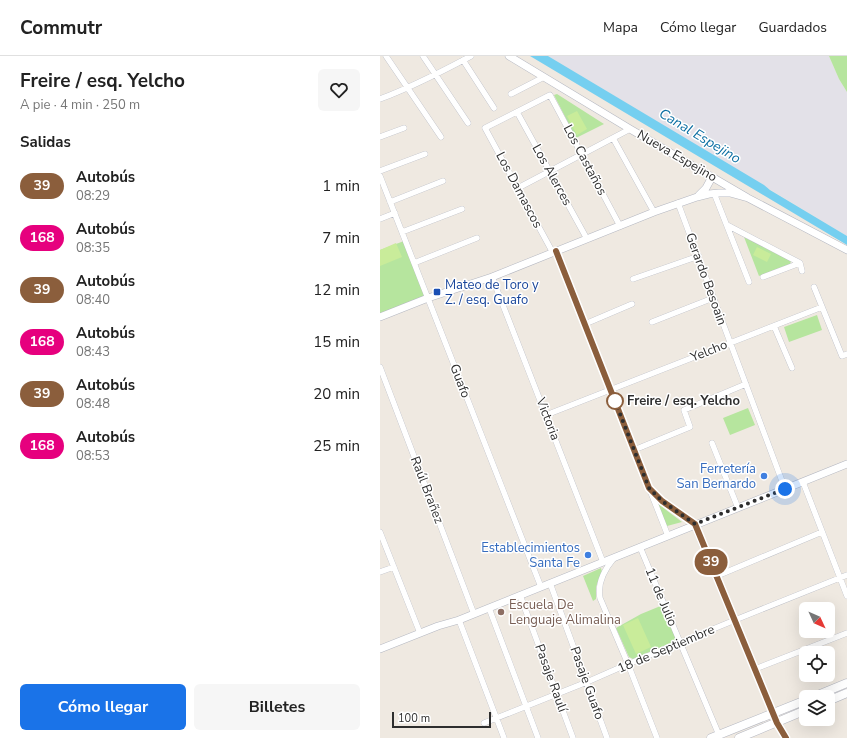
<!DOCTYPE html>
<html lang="es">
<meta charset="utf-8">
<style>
:root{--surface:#fff;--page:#f6f6f6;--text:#222;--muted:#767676;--line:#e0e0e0;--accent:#1a73e8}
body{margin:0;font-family:"Nunito Sans",sans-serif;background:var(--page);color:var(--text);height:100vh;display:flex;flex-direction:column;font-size:15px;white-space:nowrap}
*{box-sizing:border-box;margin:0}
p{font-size:13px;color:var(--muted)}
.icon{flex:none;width:22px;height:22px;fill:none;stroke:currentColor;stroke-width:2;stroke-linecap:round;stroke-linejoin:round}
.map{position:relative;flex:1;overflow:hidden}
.panel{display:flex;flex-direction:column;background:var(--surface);width:380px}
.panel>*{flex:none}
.badge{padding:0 8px;border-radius:13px;font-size:14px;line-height:26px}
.needle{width:26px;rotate:134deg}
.buttons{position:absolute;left:419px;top:546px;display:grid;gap:8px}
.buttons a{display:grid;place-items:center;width:36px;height:36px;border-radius:6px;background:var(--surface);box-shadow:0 4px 16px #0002;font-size:20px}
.scale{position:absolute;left:12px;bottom:10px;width:99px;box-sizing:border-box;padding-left:4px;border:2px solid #2e2e2e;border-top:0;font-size:11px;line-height:14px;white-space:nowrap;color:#2e2e2e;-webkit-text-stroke:3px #fff;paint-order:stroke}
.you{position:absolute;width:20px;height:20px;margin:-10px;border:3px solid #fff;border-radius:50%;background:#1a73e8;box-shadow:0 0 0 6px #1a73e833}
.map>.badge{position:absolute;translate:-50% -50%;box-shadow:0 0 0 2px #fff}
h2{padding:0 20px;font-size:15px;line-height:36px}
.round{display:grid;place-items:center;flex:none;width:42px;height:42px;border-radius:6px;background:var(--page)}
.overview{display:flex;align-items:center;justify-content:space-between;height:68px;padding:0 20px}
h1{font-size:19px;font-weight:700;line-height:30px}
.cta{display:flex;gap:8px;margin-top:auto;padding:8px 20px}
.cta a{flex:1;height:46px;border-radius:6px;background:var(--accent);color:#fff;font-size:16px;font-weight:700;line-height:46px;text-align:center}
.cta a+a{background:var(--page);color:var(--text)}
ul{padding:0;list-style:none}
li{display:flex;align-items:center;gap:12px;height:52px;padding:0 20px}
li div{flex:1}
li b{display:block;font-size:15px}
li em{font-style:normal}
li .badge{min-width:44px;font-weight:700;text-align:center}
header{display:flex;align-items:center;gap:24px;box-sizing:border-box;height:56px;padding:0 20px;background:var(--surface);border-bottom:1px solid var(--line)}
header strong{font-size:19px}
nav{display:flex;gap:22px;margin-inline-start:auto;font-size:14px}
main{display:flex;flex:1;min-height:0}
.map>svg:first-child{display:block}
.industrial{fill:#e3e1e8}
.green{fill:#b6e59e}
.pitch{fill:#c9ec9a}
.water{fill:#75cff0}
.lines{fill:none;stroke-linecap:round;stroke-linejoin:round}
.minor-casing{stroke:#b4b7c1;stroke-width:6}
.tertiary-casing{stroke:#b4b7c1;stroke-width:8}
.secondary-casing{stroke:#b4b7c1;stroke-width:9}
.minor{stroke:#fff;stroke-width:5.5}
.tertiary{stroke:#fff;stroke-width:7}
.secondary{stroke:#fff;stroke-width:8}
.line-casing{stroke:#fff;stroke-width:9}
.line{stroke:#8b5e3c;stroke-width:6}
.walk{stroke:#2e2e2e;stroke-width:4;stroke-dasharray:0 7.2}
.transit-dot{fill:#1a4fb4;stroke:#fff;stroke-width:1.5}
.stop-dot{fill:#fff;stroke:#8b5e3c;stroke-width:2}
.shop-dot{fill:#3f7fe0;stroke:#fff;stroke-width:1.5}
.education-dot{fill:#8d6e63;stroke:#fff;stroke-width:1.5}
.labels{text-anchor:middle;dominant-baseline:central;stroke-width:3;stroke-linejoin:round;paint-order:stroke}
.street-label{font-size:13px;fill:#2e2e2e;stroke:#fff}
.transit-label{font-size:13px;fill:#164399;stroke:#fff;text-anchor:start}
.stop-label{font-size:13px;font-weight:bold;fill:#2e2e2e;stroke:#fff;text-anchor:start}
.shop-label{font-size:13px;fill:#366cbe;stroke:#fff;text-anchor:end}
.education-label{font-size:13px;fill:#785e54;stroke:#fff;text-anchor:start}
.water-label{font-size:14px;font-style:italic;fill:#0d6fa3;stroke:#fff}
</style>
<header>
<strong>Commutr</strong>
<nav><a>Mapa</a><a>Cómo llegar</a><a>Guardados</a></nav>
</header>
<main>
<section class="panel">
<div class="overview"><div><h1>Freire / esq. Yelcho</h1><p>A pie · 4 min · 250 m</p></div><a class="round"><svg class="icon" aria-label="heart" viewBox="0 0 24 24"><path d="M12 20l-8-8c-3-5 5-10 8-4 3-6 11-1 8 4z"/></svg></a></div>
<h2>Salidas</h2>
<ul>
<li><span class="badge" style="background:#8b5e3c;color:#fff">39</span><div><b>Autobús</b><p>08:29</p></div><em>1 min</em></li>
<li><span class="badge" style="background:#e6007e;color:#fff">168</span><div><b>Autobús</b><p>08:35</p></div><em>7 min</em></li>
<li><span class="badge" style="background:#8b5e3c;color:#fff">39</span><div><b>Autobús</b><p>08:40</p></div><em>12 min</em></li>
<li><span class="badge" style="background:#e6007e;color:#fff">168</span><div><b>Autobús</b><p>08:43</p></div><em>15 min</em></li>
<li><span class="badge" style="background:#8b5e3c;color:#fff">39</span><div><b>Autobús</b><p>08:48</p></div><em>20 min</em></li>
<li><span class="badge" style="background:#e6007e;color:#fff">168</span><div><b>Autobús</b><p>08:53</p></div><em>25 min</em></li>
</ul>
<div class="cta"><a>Cómo llegar</a><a>Billetes</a></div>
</section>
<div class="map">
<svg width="467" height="682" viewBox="0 0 467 682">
<rect width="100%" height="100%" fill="#efe9e1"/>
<!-- industrial -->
<path class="industrial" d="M168,0H449L459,23L467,36V180Z"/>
<!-- green -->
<path class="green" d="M449,0H467V36L459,23Z
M177,38L224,68L196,82L174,39Z
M364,181L411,205L410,208L379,220Z
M24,185L44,239L43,241L0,258V194Z
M437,259L442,274L409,286L404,271Z
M368,352L375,369L350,379L343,362Z
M277,447L302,466L287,470Z
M221,512L222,516L216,531V543L213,545L203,520Z
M283,549L296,583L293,586L253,603L249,601L236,572L261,558Z"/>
<!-- pitch -->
<path class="pitch" d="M197,55L207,73L197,79L187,60Z
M16,187L22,201L0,210V194Z
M377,191L391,198L387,206L373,199Z
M258,562L271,591L256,598L243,569Z"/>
<!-- water -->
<path class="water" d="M150,0H168L384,129L390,134L467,180V189Z"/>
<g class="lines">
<!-- minor casing -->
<g class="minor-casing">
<path id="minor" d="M6,0L61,81
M43,0L88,67
M83,4L114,52
M131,38L164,21
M0,43C32,31 61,16 91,0
M137,56L207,183
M0,81L24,72
M233,82L274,156
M0,115L45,98
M0,120L161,531
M138,132L250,73
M334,137L369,226
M10,146L63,125
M298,147L405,433
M0,163L15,157
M347,169L420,207L422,215
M22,176L82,153
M176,195L288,480
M173,197L105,72L170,39L240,170
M34,207L97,182
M112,221L223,506
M383,221L420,207
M253,223L319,200
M434,231L462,300L467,298
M272,266L333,242
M205,268L252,248
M394,270L412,312
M0,311L94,558
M166,359L442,251
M332,387L358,452
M254,394L310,371L304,354L366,328
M423,426L467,540
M272,435L282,445L315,469
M0,476L40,577
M260,491L339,679
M234,502C224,514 217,527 220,542L248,608L277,682
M0,516L14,511
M337,520L442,476
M170,527L227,682
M140,539L193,682
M109,552L158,682
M79,564L124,682
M375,613L467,577
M104,667L207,626L248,608L355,564L467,519"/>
</g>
<!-- tertiary casing -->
<g class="tertiary-casing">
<path id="tertiary" d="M129,0L250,73L368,142L467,194
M319,139L326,132L332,121
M0,261L48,242L112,221L274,156L317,141L329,138L339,137H350L368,142
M315,469L397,667L406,682
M0,593L58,570L79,564L467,408"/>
</g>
<!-- secondary casing -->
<g class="secondary-casing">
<path id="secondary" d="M433,641L467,627
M448,645L467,637
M331,682L426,644
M359,682L426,654"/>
</g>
<!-- minor -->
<use href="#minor" class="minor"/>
<!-- tertiary -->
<use href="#tertiary" class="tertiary"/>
<!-- secondary -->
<use href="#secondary" class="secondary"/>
</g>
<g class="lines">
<!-- line casing -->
<g class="line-casing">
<path id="line" d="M176,195L269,432L282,445L315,468L397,667L406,682"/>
</g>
<!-- line -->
<use href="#line" class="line"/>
<!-- walk -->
<path class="walk" d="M235,345L269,432L282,445L315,468L405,433"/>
</g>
<!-- markers -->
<rect class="transit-dot" x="53" y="232" width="8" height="8" rx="2"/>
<circle class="stop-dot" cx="235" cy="345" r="8"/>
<g class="shop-dot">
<circle cx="384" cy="420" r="4"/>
<circle cx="208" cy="499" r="4"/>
</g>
<circle class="education-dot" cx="121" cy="556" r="4"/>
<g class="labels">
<!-- street labels -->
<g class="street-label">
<text transform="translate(297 100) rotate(30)">Nueva Espejino</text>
<text transform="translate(205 104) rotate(62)">Los Castaños</text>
<text transform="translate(172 119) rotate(61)">Los Alerces</text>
<text transform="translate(139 134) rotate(62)">Los Damascos</text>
<text transform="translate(326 223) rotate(70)">Gerardo Besoain</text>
<text transform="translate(329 295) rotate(-22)">Yelcho</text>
<text transform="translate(80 325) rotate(69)">Guafo</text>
<text transform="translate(168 363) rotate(69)">Victoria</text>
<text transform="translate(47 434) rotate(69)">Raúl Brañez</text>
<text transform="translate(281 541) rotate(67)">11 de Julio</text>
<text transform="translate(286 593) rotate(-23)">18 de Septiembre</text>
<text transform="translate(171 622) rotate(70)">Pasaje Raulí</text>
<text transform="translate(207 627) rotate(70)">Pasaje Guafo</text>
</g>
<!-- transit labels -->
<g class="transit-label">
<text x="65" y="229">Mateo de Toro y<tspan x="65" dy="15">Z. / esq. Guafo</tspan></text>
</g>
<!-- stop labels -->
<g class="stop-label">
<text x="247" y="345">Freire / esq. Yelcho</text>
</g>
<!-- shop labels -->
<g class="shop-label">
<text x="376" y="413">Ferretería<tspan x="376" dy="15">San Bernardo</tspan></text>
<text x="200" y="492">Establecimientos<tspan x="200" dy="15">Santa Fe</tspan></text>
</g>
<!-- education labels -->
<g class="education-label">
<text x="129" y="549">Escuela De<tspan x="129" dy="15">Lenguaje Alimalina</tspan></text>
</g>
<!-- water labels -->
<g class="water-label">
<text transform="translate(320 80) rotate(31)">Canal Espejino</text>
</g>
</g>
</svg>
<div class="buttons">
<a><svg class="needle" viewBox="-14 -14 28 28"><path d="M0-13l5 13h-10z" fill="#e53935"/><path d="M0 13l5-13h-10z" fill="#767676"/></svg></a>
<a><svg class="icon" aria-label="locate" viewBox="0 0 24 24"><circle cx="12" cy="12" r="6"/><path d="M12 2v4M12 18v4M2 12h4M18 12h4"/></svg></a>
<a><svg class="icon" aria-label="layers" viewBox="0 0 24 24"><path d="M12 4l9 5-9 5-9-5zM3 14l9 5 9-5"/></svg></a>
</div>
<div class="scale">100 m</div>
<div class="you" style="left:405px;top:433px"></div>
<b class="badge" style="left:331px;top:506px;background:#8b5e3c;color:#fff">39</b>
</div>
</main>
